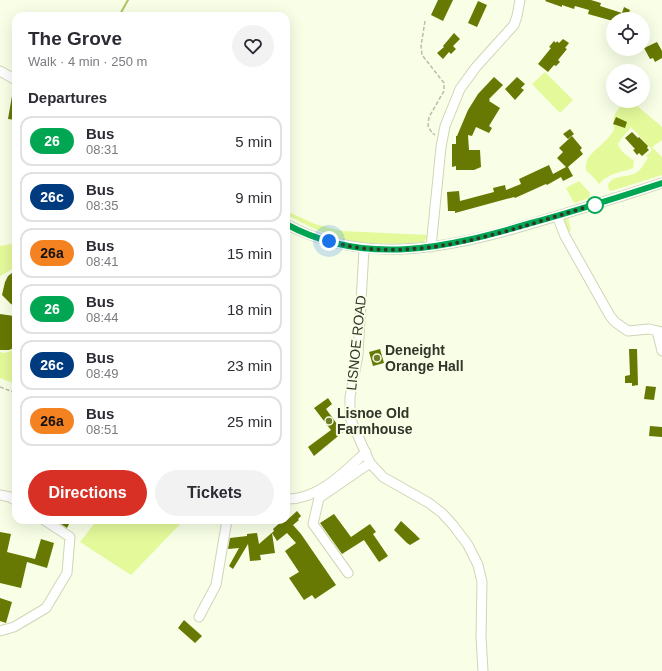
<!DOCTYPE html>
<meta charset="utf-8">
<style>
:root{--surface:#fff;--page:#f2f2f3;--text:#2b2b33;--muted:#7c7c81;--line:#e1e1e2;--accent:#d93025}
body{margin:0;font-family:Arial,sans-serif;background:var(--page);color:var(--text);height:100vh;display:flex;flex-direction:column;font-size:15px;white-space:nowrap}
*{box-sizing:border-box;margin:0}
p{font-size:13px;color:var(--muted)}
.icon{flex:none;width:22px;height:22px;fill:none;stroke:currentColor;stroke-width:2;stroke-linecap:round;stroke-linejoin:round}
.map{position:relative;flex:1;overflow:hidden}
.sheet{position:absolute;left:12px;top:12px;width:278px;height:512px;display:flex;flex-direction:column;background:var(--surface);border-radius:12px;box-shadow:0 4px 16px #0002}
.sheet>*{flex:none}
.badge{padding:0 8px;border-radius:13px;font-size:14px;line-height:26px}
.buttons{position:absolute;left:606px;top:12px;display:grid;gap:8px}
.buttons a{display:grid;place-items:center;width:44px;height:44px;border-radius:50%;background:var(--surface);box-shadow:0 4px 16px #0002;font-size:20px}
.you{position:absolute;width:20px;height:20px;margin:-10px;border:3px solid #fff;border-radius:50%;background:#1a73e8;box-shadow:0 0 0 6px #1a73e833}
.map>.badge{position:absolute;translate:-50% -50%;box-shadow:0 0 0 2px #fff}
h2{padding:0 16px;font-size:15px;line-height:36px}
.round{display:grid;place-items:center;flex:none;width:42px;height:42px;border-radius:21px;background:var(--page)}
.head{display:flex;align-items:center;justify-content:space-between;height:68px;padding:0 16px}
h1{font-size:19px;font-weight:700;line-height:30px}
.action{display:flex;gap:8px;margin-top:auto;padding:8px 16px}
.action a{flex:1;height:46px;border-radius:24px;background:var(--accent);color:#fff;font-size:16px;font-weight:700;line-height:46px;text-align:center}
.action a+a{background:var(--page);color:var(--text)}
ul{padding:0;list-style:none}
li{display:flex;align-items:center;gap:12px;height:50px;margin:0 8px 6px;padding:0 8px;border:2px solid var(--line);border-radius:12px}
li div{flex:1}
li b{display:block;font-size:15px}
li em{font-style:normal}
li .badge{min-width:44px;font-weight:700;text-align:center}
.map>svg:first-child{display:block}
.green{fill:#e3f99a}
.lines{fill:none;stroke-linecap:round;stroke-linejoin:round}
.stream{stroke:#b0c562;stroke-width:2}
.building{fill:#677903}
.minor-casing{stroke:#ced6b7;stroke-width:11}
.path{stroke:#b8bea9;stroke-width:1.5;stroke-dasharray:4 2;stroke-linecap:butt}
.minor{stroke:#fff;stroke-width:9}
.line-casing{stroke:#fff;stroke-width:9}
.line{stroke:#00a651;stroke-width:6}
.walk{stroke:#323529;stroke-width:4;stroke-dasharray:0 7.2}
.stop-dot{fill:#fff;stroke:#00a651;stroke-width:2}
.poi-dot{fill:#6f7f2d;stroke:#f8ffe6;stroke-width:1.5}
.labels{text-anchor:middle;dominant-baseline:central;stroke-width:4;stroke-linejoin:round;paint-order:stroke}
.street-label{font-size:14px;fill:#323529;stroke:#f8ffe6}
.poi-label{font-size:14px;font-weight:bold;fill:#323529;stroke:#f8ffe6;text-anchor:start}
</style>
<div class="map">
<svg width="662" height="671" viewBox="0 0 662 671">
<rect width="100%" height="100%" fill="#f8ffe6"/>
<!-- green -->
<path class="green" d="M545,72L573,100L560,113L532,84Z
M625,102L635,104L662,127V140L652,147L662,157V175L611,191L609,190L608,185C613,174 627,178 636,173C641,170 645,162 648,158L646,156L652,150L631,127L621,139L618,144C620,152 628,156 634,161L633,168C624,172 614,172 606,178C603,179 601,182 599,184L595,179L586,170C585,155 595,152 604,142C608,139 611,134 614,130C612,117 615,111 625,102Z
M579,181L590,193L589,198L574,203L566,188Z
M644,193L647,194L568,218L571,231L566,233L562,220L568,216Z
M286,211L315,224L341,231L428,235L424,242C398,244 369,245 343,239C323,234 304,224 286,214Z
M16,243V267L0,276V246Z
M16,349V384L0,378V352L5,353Z
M97,520H184L131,575L80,542Z"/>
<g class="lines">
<!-- stream -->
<path class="stream" d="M119,16L128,0"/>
</g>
<!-- building -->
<path class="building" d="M438,0H453L443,21L431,15Z
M546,0H591L601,3L600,6L622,13L624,7L630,10L628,15L636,18V19H613V21L588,14L589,10L575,6L574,9L562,5V7L545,1Z
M478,1L487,5L477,27L468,23Z
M454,33L460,39L453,46L456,49L451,54L449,52L443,59L437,53L444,47L443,46Z
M563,39L569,43L565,48L567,49L558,60L560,62L556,66L554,65L548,72L538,64L551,48L549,47L554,41L556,43L557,41L559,43Z
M657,42L662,51V58L655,62L653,58L650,59L644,48Z
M494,77L503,85L489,99L490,100L489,101L500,108L489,126L492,128L489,133L476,127L472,136L468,135L469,150H480L481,167L474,170H456V166L452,167V144H456V136H457L468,110L478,94Z
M517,77L525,84L521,88L524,90L515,100L505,89Z
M13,90H16V120L8,119Z
M616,117L627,122L625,128L613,124Z
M570,129L574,134L568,139L563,134Z
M632,132L638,138L639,137L648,146L647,148L649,150L642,156L639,153L637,155L633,150L635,149L625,138Z
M572,136L582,148L580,150L583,154L568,167L573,176L563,181L561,177L547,185L546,184L515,198L514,197L455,213V211H448L447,192L459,191L460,201L494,192L493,188L505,185L506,190L521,184L519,179L549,165L553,174L566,167L557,158L563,152L559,148Z
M16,270V307L11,304L2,295L5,282L8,276Z
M0,314L14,316L16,319V347L9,350H0Z
M380,349L384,363L373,366L369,352Z
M629,349H637L638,385L632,386V383H625V376L630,375Z
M646,386L656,387L654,400L644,399Z
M328,398L332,404L326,409L343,432L314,456L308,447L331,430L314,408Z
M650,426L662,427V437L649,436Z
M297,511L301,516L298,519L299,520L293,525L301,534L336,585L315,599L312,595L304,600L289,578L299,572L285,551L296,543L287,533L277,541L272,533L275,553L260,555L261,560L250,561L248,544L233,569L229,566L239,548L228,549L230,538L247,536V534L257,533L259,544L274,531L273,529L283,520L285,522Z
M334,514L351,537L370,524L376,532L373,534L388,556L379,562L364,540L342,554L320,523Z
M55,520H71L67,528Z
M401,521L415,534L420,539L410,545L407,543L394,530Z
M0,532L11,534L7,552L35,559L41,539L54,543L47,568L27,562L21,588L0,583Z
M0,598L12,602L6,623L0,621Z
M184,620L202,636L195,643L178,628Z"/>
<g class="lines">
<!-- minor casing -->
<g class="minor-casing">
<path id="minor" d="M0,71L16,80
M557,216L565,236L610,316L615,322L628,331L649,329L662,332
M286,224C373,271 469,243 557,216C592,205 627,195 662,183
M431,247L441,147L445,126L460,89L476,67L514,25L517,16L520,0
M364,249L358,355L350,397V418L370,463L383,477L429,503L442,513L453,525L468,545L478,565L482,582L481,637L483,671
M657,331L662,351
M0,495L10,497L16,501
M286,499C318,500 343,473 366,452
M348,573L313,524L319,498L370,463
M199,617L216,585L227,520
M0,631L14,627L46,608L67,573L70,537L44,520"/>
</g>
<!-- path -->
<path class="path" d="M425,21L421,46L422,55L444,83V91L429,117L428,126L432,133L435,135
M0,387L16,393"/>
<!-- minor -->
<use href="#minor" class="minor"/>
</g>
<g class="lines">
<!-- line casing -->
<g class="line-casing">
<path id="line" d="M286,224C366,268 449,247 531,223C575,211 619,197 662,183"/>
</g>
<!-- line -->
<use href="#line" class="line"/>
<!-- walk -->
<path class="walk" d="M329,241C414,268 518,227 600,203L595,205"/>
</g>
<!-- markers -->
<circle class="stop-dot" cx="595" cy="205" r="8"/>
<g class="poi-dot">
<circle cx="377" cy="358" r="4"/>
<circle cx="329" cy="421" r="4"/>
</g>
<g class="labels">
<!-- street labels -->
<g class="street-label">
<text transform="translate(356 343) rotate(-84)">LISNOE ROAD</text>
</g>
<!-- poi labels -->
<g class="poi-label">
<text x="385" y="350">Deneight<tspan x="385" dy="16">Orange Hall</tspan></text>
<text x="337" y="413">Lisnoe Old<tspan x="337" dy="16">Farmhouse</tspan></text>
</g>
</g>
</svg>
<div class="buttons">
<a><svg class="icon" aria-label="locate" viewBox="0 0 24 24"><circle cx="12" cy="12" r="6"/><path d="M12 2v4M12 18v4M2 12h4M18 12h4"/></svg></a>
<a><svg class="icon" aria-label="layers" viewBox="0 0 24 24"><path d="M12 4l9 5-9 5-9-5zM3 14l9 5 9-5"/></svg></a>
</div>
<div class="you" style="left:329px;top:241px"></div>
<section class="sheet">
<div class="head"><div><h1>The Grove</h1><p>Walk · 4 min · 250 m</p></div><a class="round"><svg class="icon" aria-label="heart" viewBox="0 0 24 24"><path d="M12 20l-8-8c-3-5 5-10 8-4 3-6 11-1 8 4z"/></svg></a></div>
<h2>Departures</h2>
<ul>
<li><span class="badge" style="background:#00a651;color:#fff">26</span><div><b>Bus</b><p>08:31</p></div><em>5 min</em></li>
<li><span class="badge" style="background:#003b80;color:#fff">26c</span><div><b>Bus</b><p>08:35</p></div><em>9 min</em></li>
<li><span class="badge" style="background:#f58220;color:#111">26a</span><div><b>Bus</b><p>08:41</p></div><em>15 min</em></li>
<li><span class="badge" style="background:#00a651;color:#fff">26</span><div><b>Bus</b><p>08:44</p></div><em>18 min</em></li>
<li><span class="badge" style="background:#003b80;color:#fff">26c</span><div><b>Bus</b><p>08:49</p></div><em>23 min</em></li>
<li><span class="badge" style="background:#f58220;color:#111">26a</span><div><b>Bus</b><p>08:51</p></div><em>25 min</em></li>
</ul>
<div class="action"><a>Directions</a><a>Tickets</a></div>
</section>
</div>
